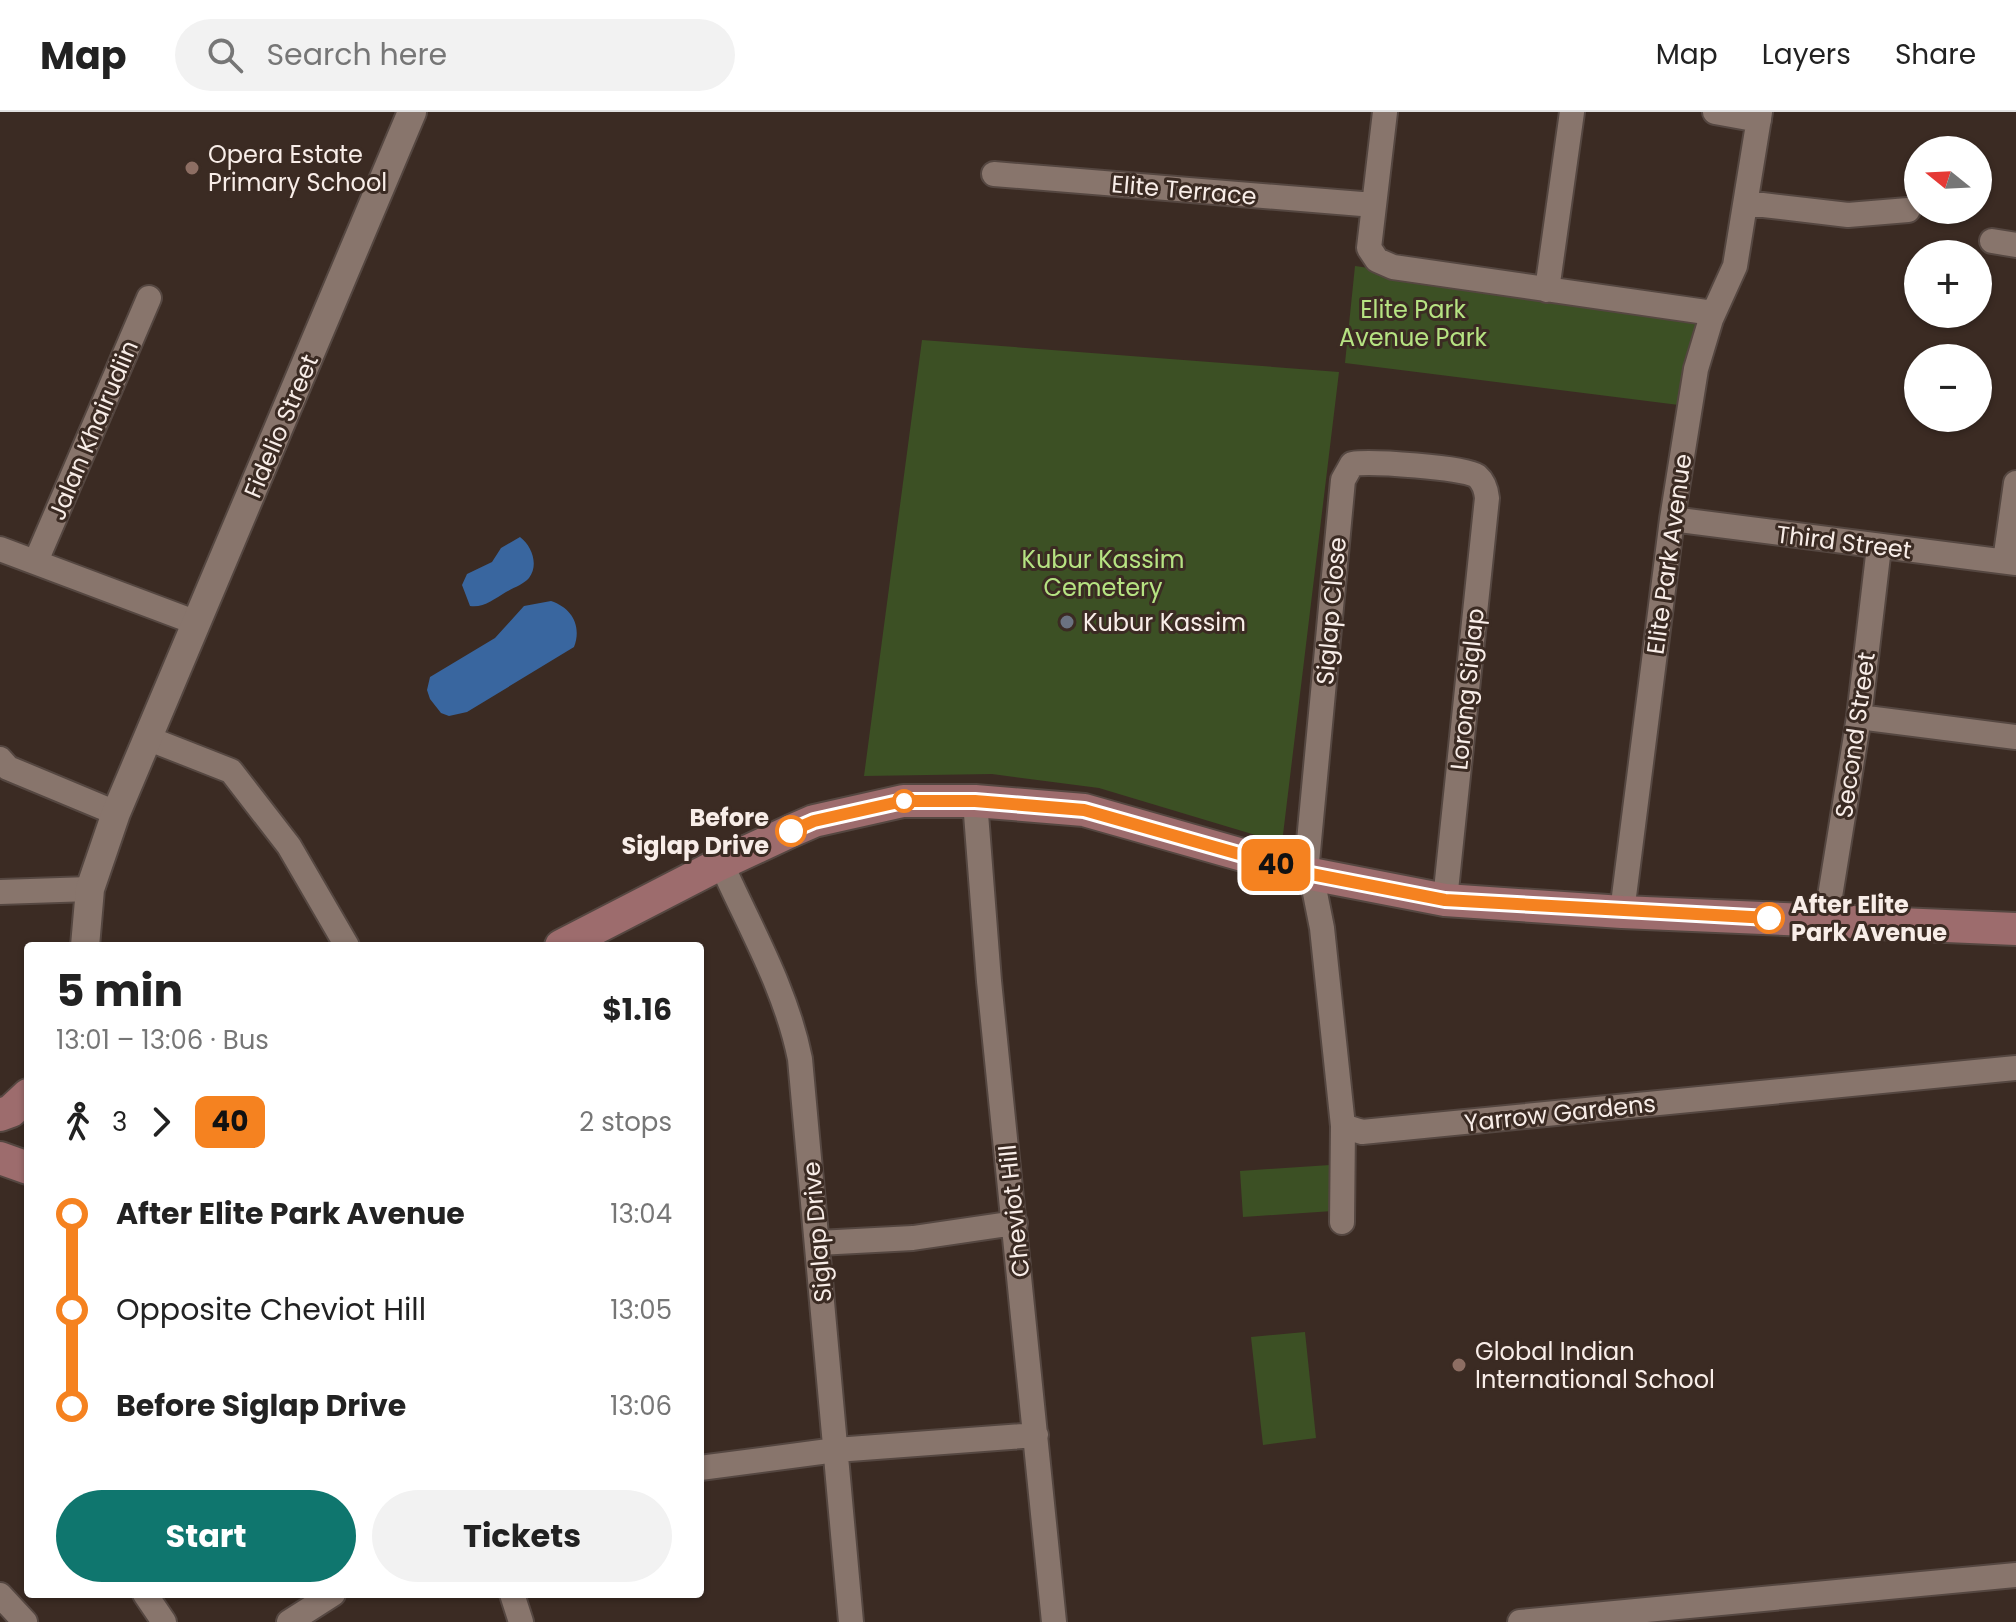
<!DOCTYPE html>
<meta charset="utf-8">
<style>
:root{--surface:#fff;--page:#f2f2f2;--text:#222;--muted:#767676;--line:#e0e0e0;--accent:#0f766e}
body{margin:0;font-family:Poppins,sans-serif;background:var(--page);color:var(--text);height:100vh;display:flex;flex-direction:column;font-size:30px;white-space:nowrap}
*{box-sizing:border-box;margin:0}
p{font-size:26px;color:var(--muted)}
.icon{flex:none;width:44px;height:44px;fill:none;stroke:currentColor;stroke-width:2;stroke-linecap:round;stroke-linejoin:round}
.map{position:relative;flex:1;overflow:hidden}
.panel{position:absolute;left:24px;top:830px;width:680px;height:656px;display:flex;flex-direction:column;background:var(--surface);border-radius:8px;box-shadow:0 2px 6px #0004}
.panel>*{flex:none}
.badge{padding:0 16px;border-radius:12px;font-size:28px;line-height:52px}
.needle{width:52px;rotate:288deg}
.buttons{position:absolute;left:1904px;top:24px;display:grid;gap:16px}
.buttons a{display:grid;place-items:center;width:88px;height:88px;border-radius:50%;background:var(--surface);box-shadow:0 2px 6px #0004;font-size:40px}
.map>.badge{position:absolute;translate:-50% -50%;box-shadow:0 0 0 4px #fff}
.legs{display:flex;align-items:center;gap:12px;height:88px;padding:0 32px;font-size:26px}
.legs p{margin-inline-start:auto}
.headline{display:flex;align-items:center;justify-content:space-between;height:136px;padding:0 32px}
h1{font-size:44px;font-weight:700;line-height:60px}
.primary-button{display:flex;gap:16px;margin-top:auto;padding:16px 32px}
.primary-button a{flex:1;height:92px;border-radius:48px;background:var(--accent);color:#fff;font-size:32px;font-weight:700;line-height:92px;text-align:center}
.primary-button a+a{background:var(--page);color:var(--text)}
ul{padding:0 32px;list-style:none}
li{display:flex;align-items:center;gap:28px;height:96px;font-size:30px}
li i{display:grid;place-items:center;width:12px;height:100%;margin:0 10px;background:currentColor}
li i::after{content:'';width:20px;height:20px;margin:-10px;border:6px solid;border-radius:50%;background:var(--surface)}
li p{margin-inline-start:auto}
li:first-child i{background:linear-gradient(#0000 50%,currentColor 0)}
li:last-child i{background:linear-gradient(currentColor 50%,#0000 0)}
header{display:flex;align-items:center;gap:48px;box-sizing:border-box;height:112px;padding:0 40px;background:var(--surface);border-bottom:2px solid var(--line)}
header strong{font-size:38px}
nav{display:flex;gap:44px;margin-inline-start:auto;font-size:28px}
.search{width:560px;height:72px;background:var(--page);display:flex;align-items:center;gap:20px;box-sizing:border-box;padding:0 28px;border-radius:44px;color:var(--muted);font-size:30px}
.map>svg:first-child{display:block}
.green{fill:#3c5024}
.water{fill:#39669f}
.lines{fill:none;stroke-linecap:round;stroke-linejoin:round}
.minor-casing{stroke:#554741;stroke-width:28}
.tertiary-casing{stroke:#554741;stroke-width:32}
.secondary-casing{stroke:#554741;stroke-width:36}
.minor{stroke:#88756c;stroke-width:24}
.tertiary{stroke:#88756c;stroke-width:28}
.secondary{stroke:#9d6c6d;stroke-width:32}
.line-1-casing{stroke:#fff;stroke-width:18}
.line-1{stroke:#f58220;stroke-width:12}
.education-dot{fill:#8d6e63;stroke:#3b2b23;stroke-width:3}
.worship-dot{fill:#6b7280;stroke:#3b2b23;stroke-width:3}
.stop-1-dot{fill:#fff;stroke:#f58220;stroke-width:4}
.labels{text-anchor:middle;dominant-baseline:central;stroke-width:6;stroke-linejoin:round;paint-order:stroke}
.poi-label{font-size:24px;fill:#f8ede8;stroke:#3b2b23;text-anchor:start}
.street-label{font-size:24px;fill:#f8ede8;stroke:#3b2b23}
.park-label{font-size:24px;fill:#b6e382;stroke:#3b2b23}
.stop-label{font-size:24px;font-weight:bold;fill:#f8ede8;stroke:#3b2b23;text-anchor:end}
</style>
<header>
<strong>Map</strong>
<div class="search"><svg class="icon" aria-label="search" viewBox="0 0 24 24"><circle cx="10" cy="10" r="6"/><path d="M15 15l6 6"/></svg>Search here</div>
<nav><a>Map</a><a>Layers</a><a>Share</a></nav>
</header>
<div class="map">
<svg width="2016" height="1510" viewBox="0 0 2016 1510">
<rect width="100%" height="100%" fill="#3b2b23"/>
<!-- green -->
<path class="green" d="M1355,154L1686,201L1698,210L1685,250L1679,293L1345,251Z
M922,228L1339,260L1282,731L1099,676L992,662L864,664Z
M1330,1053L1333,1099L1243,1105L1240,1059Z
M1305,1220L1316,1326L1263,1333L1251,1225Z"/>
<!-- water -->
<path class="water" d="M520,425C532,434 539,453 529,466C524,472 513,476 506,480C494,487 484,496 470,494L462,473L467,462L492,450L501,436Z
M551,489C572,496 582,514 574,535L467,600L449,604L441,601L430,587L427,578L430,565L495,526L524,494Z"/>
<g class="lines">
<!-- minor casing -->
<g class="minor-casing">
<path id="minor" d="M1385,0L1369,136L1377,148L1393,155L1713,201
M1715,0L1759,8
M994,62L1374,93
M1746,91L1848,103L1908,98
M1992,129L2016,133
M1547,178L1572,0
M1672,407L2016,451
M0,437L197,511
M36,449L149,186
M2005,449L2016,371
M1859,605L2016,625
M147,626L231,659L289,734L347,834
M0,647L8,656L116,701
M975,689L989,869L1054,1510
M716,754L721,751C750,816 786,877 800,947L851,1510
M0,780L90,777
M1622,800L1672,407L1696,257L1711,207L1735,154L1760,0
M1826,809L1859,605L1879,435
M1343,1014L1362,1020L2016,956
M1342,1110L1343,1014L1322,816L1314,776L1306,761L1343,368L1352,352C1370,349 1463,355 1477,364C1484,370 1486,377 1487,386L1445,788
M818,1131L913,1126L1015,1111
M700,1356L836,1338L1036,1323
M145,1482L164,1510
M512,1482L521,1510
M0,1483L25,1510
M289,1510L333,1482
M1520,1510L2016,1463"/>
</g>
<!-- tertiary casing -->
<g class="tertiary-casing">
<path id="tertiary" d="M85,834L90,777L116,701L412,0"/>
</g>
<!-- secondary casing -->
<g class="secondary-casing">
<path id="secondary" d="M561,834L716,754L791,719L814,709L903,689H975L1084,698L1306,761L1445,788L1622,800L2016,817
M0,1003L11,999L28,983
M0,1046L28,1056"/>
</g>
<!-- minor -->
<use href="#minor" class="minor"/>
<!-- tertiary -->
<use href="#tertiary" class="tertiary"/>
<!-- secondary -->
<use href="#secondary" class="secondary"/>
</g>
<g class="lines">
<!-- line-1 casing -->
<g class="line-1-casing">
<path id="line-1" d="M791,719L814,709L903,689H975L1084,698L1306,761L1445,788L1769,806"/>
</g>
<!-- line-1 -->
<use href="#line-1" class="line-1"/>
</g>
<!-- markers -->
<g class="education-dot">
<circle cx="192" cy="56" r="8"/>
<circle cx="1459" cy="1253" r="8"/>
</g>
<circle class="worship-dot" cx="1067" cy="510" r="8"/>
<g class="stop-1-dot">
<circle cx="904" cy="689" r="10"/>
<circle cx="791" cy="719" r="14"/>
<circle cx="1769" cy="806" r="14"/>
</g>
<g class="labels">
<!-- poi labels -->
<g class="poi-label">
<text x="208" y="42">Opera Estate<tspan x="208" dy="28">Primary School</tspan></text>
<text x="1083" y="510">Kubur Kassim</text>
<text x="1475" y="1239">Global Indian<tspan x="1475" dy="28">International School</tspan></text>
</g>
<!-- street labels -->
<g class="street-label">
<text transform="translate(1184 78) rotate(5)">Elite Terrace</text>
<text transform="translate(281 314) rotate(-67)">Fidelio Street</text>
<text transform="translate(93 318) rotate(-67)">Jalan Khairudiin</text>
<text transform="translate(1844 430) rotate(7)">Third Street</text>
<text transform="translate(1669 442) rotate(-82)">Elite Park Avenue</text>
<text transform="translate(1331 499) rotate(-85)">Siglap Close</text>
<text transform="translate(1467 577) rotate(-84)">Lorong Siglap</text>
<text transform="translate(1855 623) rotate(-82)">Second Street</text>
<text transform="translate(1560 1001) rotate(-6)">Yarrow Gardens</text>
<text transform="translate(1014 1099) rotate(-96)">Cheviot Hill</text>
<text transform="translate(817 1120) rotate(-95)">Siglap Drive</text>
</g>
<!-- park labels -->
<g class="park-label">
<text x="1413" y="197">Elite Park<tspan x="1413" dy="28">Avenue Park</tspan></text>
<text x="1103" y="447">Kubur Kassim<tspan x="1103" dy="28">Cemetery</tspan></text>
</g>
<!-- stop labels -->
<g class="stop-label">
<text x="769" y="705">Before<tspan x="769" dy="28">Siglap Drive</tspan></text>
<text x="1791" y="792" text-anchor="start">After Elite<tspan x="1791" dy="28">Park Avenue</tspan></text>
</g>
</g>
</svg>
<div class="buttons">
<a><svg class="needle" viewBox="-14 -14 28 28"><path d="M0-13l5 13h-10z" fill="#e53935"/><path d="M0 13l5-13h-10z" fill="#767676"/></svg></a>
<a>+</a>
<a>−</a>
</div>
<b class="badge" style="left:1276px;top:753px;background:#f58220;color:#111">40</b>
<section class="panel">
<div class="headline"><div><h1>5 min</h1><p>13:01 – 13:06 · Bus</p></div><b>$1.16</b></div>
<div class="legs"><svg class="icon" aria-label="walk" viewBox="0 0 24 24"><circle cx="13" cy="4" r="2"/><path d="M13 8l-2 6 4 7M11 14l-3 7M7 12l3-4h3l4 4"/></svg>3<svg class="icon" aria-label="forward" viewBox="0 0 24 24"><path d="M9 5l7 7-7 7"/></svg><b class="badge" style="background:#f58220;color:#111">40</b><p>2 stops</p></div>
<ul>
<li><i style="color:#f58220"></i><b>After Elite Park Avenue</b><p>13:04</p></li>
<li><i style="color:#f58220"></i><span>Opposite Cheviot Hill</span><p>13:05</p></li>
<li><i style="color:#f58220"></i><b>Before Siglap Drive</b><p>13:06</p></li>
</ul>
<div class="primary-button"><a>Start</a><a>Tickets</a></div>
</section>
</div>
